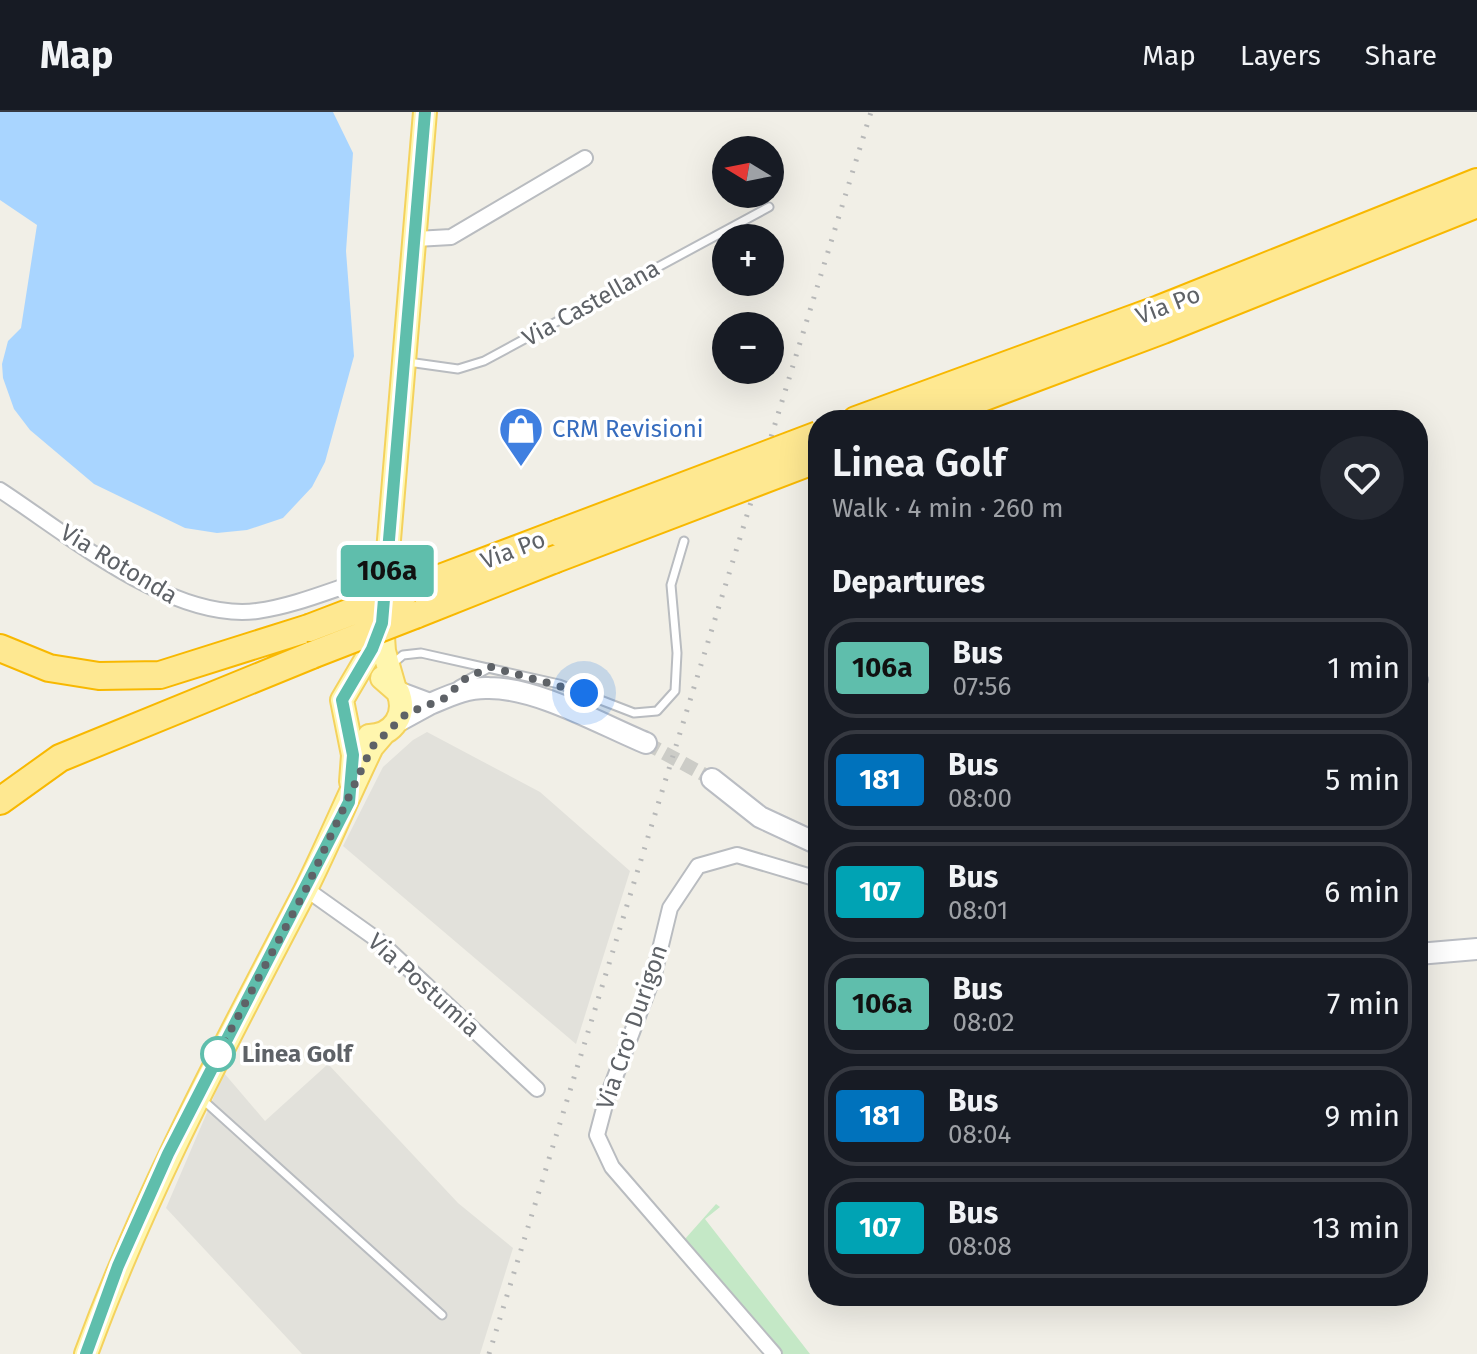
<!DOCTYPE html>
<meta charset="utf-8">
<style>
:root{--surface:#171b24;--page:#242831;--text:#f1f3f6;--muted:#9ea1a6;--line:#363941}
body{margin:0;font-family:"Fira Sans",sans-serif;background:var(--page);color:var(--text);height:100vh;display:flex;flex-direction:column;font-size:30px;white-space:nowrap}
*{box-sizing:border-box;margin:0}
p{font-size:26px;color:var(--muted)}
.icon{flex:none;width:44px;height:44px;fill:none;stroke:currentColor;stroke-width:2;stroke-linecap:round;stroke-linejoin:round}
.map{position:relative;flex:1;overflow:hidden}
.details{position:absolute;left:808px;top:298px;width:620px;height:896px;display:flex;flex-direction:column;background:var(--surface);border-radius:32px;box-shadow:0 8px 32px #0002}
.details>*{flex:none}
.badge{padding:0 16px;border-radius:6px;font-size:28px;line-height:52px}
.needle{width:52px;rotate:280deg}
.controls{position:absolute;left:712px;top:24px;display:grid;gap:16px}
.controls a{display:grid;place-items:center;width:72px;height:72px;border-radius:50%;background:var(--surface);box-shadow:0 8px 32px #0002;font-size:40px}
.you{position:absolute;width:40px;height:40px;margin:-20px;border:6px solid #fff;border-radius:50%;background:#1a73e8;box-shadow:0 0 0 12px #1a73e833}
.map>.badge{position:absolute;translate:-50% -50%;box-shadow:0 0 0 4px #fff}
h2{padding:0 24px;font-size:30px;line-height:72px}
.round{display:grid;place-items:center;flex:none;width:84px;height:84px;border-radius:42px;background:var(--page)}
.headline{display:flex;align-items:center;justify-content:space-between;height:136px;padding:0 24px}
h1{font-size:38px;font-weight:600;line-height:60px}
ul{padding:0;list-style:none}
li{display:flex;align-items:center;gap:24px;height:100px;margin:0 16px 12px;padding:0 8px;border:4px solid var(--line);border-radius:32px}
li div{flex:1}
li b{display:block;font-size:30px}
li em{font-style:normal}
li .badge{min-width:88px;font-weight:700;text-align:center}
header{display:flex;align-items:center;gap:48px;box-sizing:border-box;height:112px;padding:0 40px;background:var(--surface);border-bottom:2px solid var(--line)}
header strong{font-size:38px}
nav{display:flex;gap:44px;margin-inline-start:auto;font-size:28px}
.map>svg:first-child{display:block}
.industrial{fill:#e2e1db}
.green{fill:#c4e8c6}
.water{fill:#a9d5ff}
.lines{fill:none;stroke-linecap:round;stroke-linejoin:round}
.street-tunnel{stroke:#ccccc7;stroke-width:14;stroke-dasharray:14 7;stroke-linecap:butt}
.lane-casing{stroke:#b9bcc0;stroke-width:11}
.street-casing{stroke:#b9bcc0;stroke-width:18}
.secondary-casing{stroke:#babdc3;stroke-width:24}
.primary-casing{stroke:#f4d25d;stroke-width:26}
.highway-casing{stroke:#f8b800;stroke-width:30}
.lane{stroke:#fff;stroke-width:7}
.street{stroke:#fff;stroke-width:14}
.secondary{stroke:#fff;stroke-width:20}
.primary{stroke:#fff6ae;stroke-width:22}
.highway{stroke:#fee891;stroke-width:26}
.rail{stroke:#b7b8b8;stroke-width:5;stroke-dasharray:2 10;stroke-linecap:butt}
.highway-bridge-casing{stroke:#f8b800;stroke-width:30;stroke-linecap:butt}
.highway-bridge{stroke:#fee891;stroke-width:26}
.line-casing{stroke:#fff;stroke-width:18}
.line{stroke:#5fbeac;stroke-width:12}
.walk{stroke:#5e6267;stroke-width:8;stroke-dasharray:0 14.4}
.stop-dot{fill:#fff;stroke:#5fbeac;stroke-width:4}
.labels{text-anchor:middle;dominant-baseline:central;stroke-width:7;stroke-linejoin:round;paint-order:stroke}
.street-label{font-size:24px;fill:#5e6267;stroke:#fff}
.shop-label{font-size:24px;fill:#366cbe;stroke:#fff;text-anchor:start}
.stop-label{font-size:24px;font-weight:bold;fill:#5e6267;stroke:#fff;text-anchor:start}
</style>
<header>
<strong>Map</strong>
<nav><a>Map</a><a>Layers</a><a>Share</a></nav>
</header>
<div class="map">
<svg width="1477" height="1242" viewBox="0 0 1477 1242">
<rect width="100%" height="100%" fill="#f1efe7"/>
<!-- industrial -->
<path class="industrial" d="M427,620L540,680L630,759L576,932L343,734L383,655L413,628Z
M328,952L458,1091L513,1136L480,1242H302L166,1096L224,961L265,1009Z"/>
<!-- green -->
<path class="green" d="M716,1092L720,1095L705,1107L810,1242H768L677,1136Z"/>
<!-- water -->
<path class="water" d="M0,0H333L353,41L346,139L354,244L325,350L312,375L283,406L247,418L217,421L185,416L94,372L30,318L14,297L3,266L2,252L8,229L21,216L37,113L0,88Z"/>
<g class="lines">
<!-- street-tunnel -->
<path class="street-tunnel" d="M646,631L712,667"/>
<!-- lane casing -->
<g class="lane-casing">
<path id="lane" d="M408,250L458,257L484,249L769,95
M391,553L403,543L421,541L559,572L634,601L657,599L675,579L677,541L671,473L684,429
M458,573L489,556
M203,988L442,1203"/>
</g>
<!-- street casing -->
<g class="street-casing">
<path id="street" d="M416,127L451,125L585,46
M0,378C69,423 172,510 257,499C301,493 344,472 387,461
M1418,568H1420
M306,777L379,829L537,977
M774,1242L612,1055L597,1023L606,989L654,862L670,796L698,754L737,743L818,767"/>
</g>
<!-- secondary casing -->
<g class="secondary-casing">
<path id="secondary" d="M430,592C449,584 467,575 489,576C538,576 600,612 646,631
M397,610L430,592L398,580
M712,667L760,705L818,732
M1418,842L1477,837"/>
</g>
<!-- primary casing -->
<g class="primary-casing">
<path id="primary" d="M394,574L384,539L382,511L425,0
M369,624C394,623 407,602 398,580L382,566
M351,670L353,643L342,588L372,537L380,516
M86,1242C147,1076 224,935 305,779C329,731 349,682 372,635L384,621"/>
</g>
<!-- highway casing -->
<g class="highway-casing">
<path id="highway" d="M856,308L1159,197L1477,70
M923,308L1163,218L1477,92
M411,477L559,421
M415,503L553,448
M0,536L49,556L99,564L160,563L309,516
M0,689L60,646L312,543"/>
</g>
<!-- lane -->
<use href="#lane" class="lane"/>
<!-- street -->
<use href="#street" class="street"/>
<!-- secondary -->
<use href="#secondary" class="secondary"/>
<!-- primary -->
<use href="#primary" class="primary"/>
<!-- highway -->
<use href="#highway" class="highway"/>
<!-- rail -->
<path class="rail" d="M489,1242L871,0"/>
<!-- highway-bridge casing -->
<g class="highway-bridge-casing">
<path id="highway-bridge" d="M559,421L818,323
M553,448L818,347
M309,516L411,477
M312,543L415,503"/>
</g>
<!-- highway-bridge -->
<use href="#highway-bridge" class="highway-bridge"/>
</g>
<g class="lines">
<!-- line casing -->
<g class="line-casing">
<path id="line" d="M86,1242L118,1154L168,1042L349,690L353,643L342,588L372,537L382,511L425,0"/>
</g>
<!-- line -->
<use href="#line" class="line"/>
<!-- walk -->
<path class="walk" d="M218,942L306,777L372,635L406,602L445,586L466,566L491,555L584,581"/>
</g>
<!-- icons -->
<defs>
<g id="shop-pin" transform="scale(2.3)"><path d="M0 17L-7.5 6A9.5 9.5 0 1 1 7.5 6Z" fill="#3f7fe0" stroke="#fff"/><path d="M-5-2.5h2.3a2.7 3.5 0 0 1 5.4 0H5L5.5 6h-11ZM-1.5-2.5h3a1.5 2.3 0 0 0-3 0Z" fill="#fff"/></g>
</defs>
<g fill-rule="evenodd">
<use href="#shop-pin" x="521" y="317"/>
</g>
<!-- markers -->
<circle class="stop-dot" cx="218" cy="942" r="16"/>
<g class="labels">
<!-- street labels -->
<g class="street-label">
<text transform="translate(591 191) rotate(-29)">Via Castellana</text>
<text transform="translate(1168 193) rotate(-21)">Via Po</text>
<text transform="translate(513 438) rotate(-21)">Via Po</text>
<text transform="translate(119 452) rotate(31)">Via Rotonda</text>
<text transform="translate(424 873) rotate(42)">Via Postumia</text>
<text transform="translate(632 915) rotate(-71)">Via Cro' Durigon</text>
</g>
<!-- shop labels -->
<g class="shop-label">
<text x="552" y="317">CRM Revisioni</text>
</g>
<!-- stop labels -->
<g class="stop-label">
<text x="242" y="942">Linea Golf</text>
</g>
</g>
</svg>
<div class="controls">
<a><svg class="needle" viewBox="-14 -14 28 28"><path d="M0-13l5 13h-10z" fill="#e53935"/><path d="M0 13l5-13h-10z" fill="#9ea1a6"/></svg></a>
<a>+</a>
<a>−</a>
</div>
<div class="you" style="left:584px;top:581px"></div>
<b class="badge" style="left:387px;top:459px;background:#5fbeac;color:#111">106a</b>
<section class="details">
<div class="headline"><div><h1>Linea Golf</h1><p>Walk · 4 min · 260 m</p></div><a class="round"><svg class="icon" aria-label="heart" viewBox="0 0 24 24"><path d="M12 20l-8-8c-3-5 5-10 8-4 3-6 11-1 8 4z"/></svg></a></div>
<h2>Departures</h2>
<ul>
<li><span class="badge" style="background:#5fbeac;color:#111">106a</span><div><b>Bus</b><p>07:56</p></div><em>1 min</em></li>
<li><span class="badge" style="background:#0072bc;color:#fff">181</span><div><b>Bus</b><p>08:00</p></div><em>5 min</em></li>
<li><span class="badge" style="background:#00a3b4;color:#fff">107</span><div><b>Bus</b><p>08:01</p></div><em>6 min</em></li>
<li><span class="badge" style="background:#5fbeac;color:#111">106a</span><div><b>Bus</b><p>08:02</p></div><em>7 min</em></li>
<li><span class="badge" style="background:#0072bc;color:#fff">181</span><div><b>Bus</b><p>08:04</p></div><em>9 min</em></li>
<li><span class="badge" style="background:#00a3b4;color:#fff">107</span><div><b>Bus</b><p>08:08</p></div><em>13 min</em></li>
</ul>
</section>
</div>
